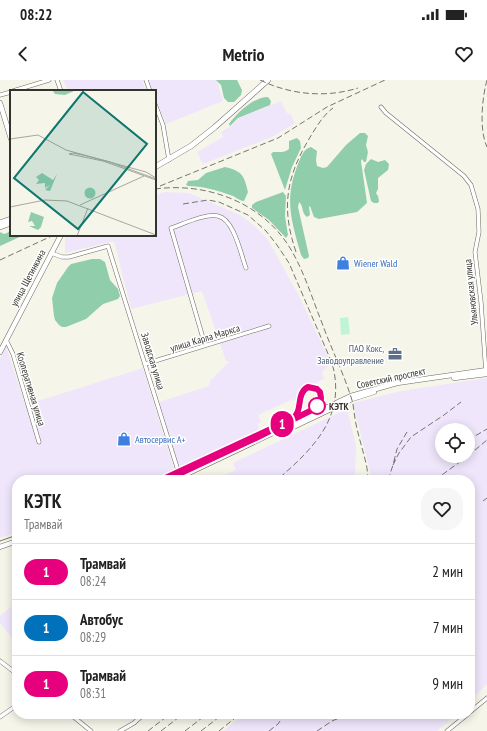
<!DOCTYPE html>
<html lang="ru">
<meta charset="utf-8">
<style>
:root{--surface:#fff;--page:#f6f6f6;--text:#222;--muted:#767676;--line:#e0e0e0}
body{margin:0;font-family:"PT Sans Narrow",sans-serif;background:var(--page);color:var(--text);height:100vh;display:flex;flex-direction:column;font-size:15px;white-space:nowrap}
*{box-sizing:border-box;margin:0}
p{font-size:13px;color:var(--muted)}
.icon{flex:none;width:22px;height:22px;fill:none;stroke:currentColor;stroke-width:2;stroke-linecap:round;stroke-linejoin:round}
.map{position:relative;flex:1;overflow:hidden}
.sheet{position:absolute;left:12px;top:395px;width:463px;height:244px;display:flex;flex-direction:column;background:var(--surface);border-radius:16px;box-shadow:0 2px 10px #0003}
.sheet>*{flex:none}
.badge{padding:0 8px;border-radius:13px;font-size:14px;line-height:26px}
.fabs{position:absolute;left:435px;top:343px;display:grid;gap:8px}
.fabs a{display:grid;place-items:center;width:40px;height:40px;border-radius:50%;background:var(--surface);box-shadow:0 2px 10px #0003;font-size:20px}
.map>.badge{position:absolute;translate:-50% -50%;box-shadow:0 0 0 2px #fff}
.round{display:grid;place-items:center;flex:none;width:42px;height:42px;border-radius:16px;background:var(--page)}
.headline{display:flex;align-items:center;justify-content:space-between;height:68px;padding:0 12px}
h1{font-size:19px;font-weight:600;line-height:30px}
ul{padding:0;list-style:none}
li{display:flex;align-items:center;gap:12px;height:56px;padding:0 12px;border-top:1px solid var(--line)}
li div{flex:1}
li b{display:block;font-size:15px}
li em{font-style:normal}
li .badge{min-width:44px;font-weight:700;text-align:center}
.status{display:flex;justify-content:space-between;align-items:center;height:28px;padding:0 20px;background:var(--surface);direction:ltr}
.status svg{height:11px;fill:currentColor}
header{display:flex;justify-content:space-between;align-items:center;height:52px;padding:0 12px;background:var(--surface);font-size:18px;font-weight:600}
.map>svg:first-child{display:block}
.industrial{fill:#efe6fb;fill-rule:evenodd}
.green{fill:#bff5d6}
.forest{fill:#90ceab}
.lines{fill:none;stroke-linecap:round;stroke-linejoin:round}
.street-casing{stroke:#6c6a61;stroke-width:4.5}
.secondary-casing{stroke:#6c6a61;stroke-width:5.5}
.primary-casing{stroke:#6c6a61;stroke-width:6}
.street{stroke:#fff;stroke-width:3.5}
.secondary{stroke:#fff;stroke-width:4.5}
.primary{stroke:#fff;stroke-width:5}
.tram{stroke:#76766f;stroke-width:1}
.rail{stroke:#76766f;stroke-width:1;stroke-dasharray:6 3;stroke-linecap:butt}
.line-casing{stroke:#fff;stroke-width:9}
.line{stroke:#e6007e;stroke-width:6}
.stop-dot{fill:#fff;stroke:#e6007e;stroke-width:2}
.labels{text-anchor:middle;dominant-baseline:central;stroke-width:3;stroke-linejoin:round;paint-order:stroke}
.shop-label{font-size:10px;fill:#366cbe;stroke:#fff;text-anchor:start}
.street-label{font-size:10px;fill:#34342f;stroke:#fff}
.service-label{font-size:10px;fill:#4e5e75;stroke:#fff;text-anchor:end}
.stop-label{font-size:10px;font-weight:bold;fill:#34342f;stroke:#fff;text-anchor:start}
.inset-road{fill:none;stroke:#a8a89f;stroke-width:1}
.view{fill:#0f766e;fill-opacity:0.15;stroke:#0f766e;stroke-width:2}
.inset-edge{fill:none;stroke:#34342f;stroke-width:2}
</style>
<div class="status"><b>08:22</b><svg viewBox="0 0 49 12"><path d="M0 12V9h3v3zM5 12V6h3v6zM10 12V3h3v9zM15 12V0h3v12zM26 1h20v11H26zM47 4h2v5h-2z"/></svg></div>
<header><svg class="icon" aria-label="back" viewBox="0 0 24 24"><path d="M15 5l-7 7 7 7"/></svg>Metrio<svg class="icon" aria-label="heart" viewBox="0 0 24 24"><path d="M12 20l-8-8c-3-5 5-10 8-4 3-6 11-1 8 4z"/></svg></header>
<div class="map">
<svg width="487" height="651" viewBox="0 0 487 651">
<rect width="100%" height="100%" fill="#f6f5ea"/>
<!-- industrial -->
<path class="industrial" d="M63,0H142L146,11H68Z
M148,0H217L223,21L166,44L155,17V11H153Z
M281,21L287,33L291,35L295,43L274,56L203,84L197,72L223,57L221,52L232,45L239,38Z
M165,112L189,113L240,135L251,143L267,158L299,216L331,283L322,292L324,299L297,312L300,318L294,321L293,319L258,335L261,342L257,344L260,349L179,388L159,322L209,306L210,301L230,281H226L202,211L131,229L114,161L65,173V158L70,155H155V115Z
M6,266L25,325L143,288L174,389L153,400H17V452L0,458V279Z
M487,298V604L470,621V400H372L353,323L401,311ZM442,350H468V376H442Z
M347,329L356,366L355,400H214L236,390L233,383Z
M17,522V564L0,543V536Z
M244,634H457L437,651H223Z"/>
<!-- green -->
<path class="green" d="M348,237L350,254L341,255L340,238Z"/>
<!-- forest -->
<path class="forest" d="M216,0H237L242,10L241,15L234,22H228L224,18L221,5Z
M268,17L271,21L270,25L238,38L230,46L229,44C238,32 254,17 268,17Z
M360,53H365L368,56L366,65L368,72L366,82H364L362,79L361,81L367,123L357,132L319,139L314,137L310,126L309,127L310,135L307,137C301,133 304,126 299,122L298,127L309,176L308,178L304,179L301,175C291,140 284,119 298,84C301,77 303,69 311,67L317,71L316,80L317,86L323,88L327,87L346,65Z
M297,58L300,61L301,68L292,87L285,110L271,74L273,72C279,72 285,73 289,69V61Z
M371,79L378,82L385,80L389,84L388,90L378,98V109L376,113L378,116L379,121L378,123H374L371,121L364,90L366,84Z
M225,87C242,91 244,95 248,112L244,121C239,121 235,116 230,115C217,110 201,106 188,106L186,105L188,101L198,100L206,93Z
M283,112L286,116L285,136L288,155L286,158L269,140L252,128V125L256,122Z
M11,149V155H24L0,166V152L4,154C8,153 9,152 11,149Z
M92,179H100L105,182L110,200L118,209L120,216L118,219L103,224L86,239L66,247H62L59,245L55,240L54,236L52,218L57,203L68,187L71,184Z"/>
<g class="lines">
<!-- street casing -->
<g class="street-casing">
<path id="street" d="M57,0L61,11
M146,0L150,11
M13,11L49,0
M0,15L11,12
M155,24L163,45L169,80
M381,27L386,33L464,96L471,105L478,129L479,152L475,172L481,222L486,293
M51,173L62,177H69L108,166L180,397
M6,260L13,274L39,362
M205,265L171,148C183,144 206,133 218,136C234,139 241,175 246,188
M145,284L269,246
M0,581L17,594
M470,632L487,618
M70,634L91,651
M0,637L17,625
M120,651L134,643L144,634
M447,651L468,634"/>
</g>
<!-- secondary casing -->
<g class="secondary-casing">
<path id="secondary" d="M0,23L11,59
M0,272L61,155
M454,298L487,294
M289,349L352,319L374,312
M174,400L351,316L397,303L487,290
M0,467L17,461"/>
</g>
<!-- primary casing -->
<g class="primary-casing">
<path id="primary" d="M155,87L191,66L215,47L268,0
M0,143L11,139
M0,147L11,143"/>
</g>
<!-- street -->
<use href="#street" class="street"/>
<!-- secondary -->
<use href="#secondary" class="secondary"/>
<!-- primary -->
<use href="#primary" class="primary"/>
<!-- tram -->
<path class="tram" d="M161,400L292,339C304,331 295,314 308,307L317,309L321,315L319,323L310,331L278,348L166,400
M0,461L17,455"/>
<!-- rail -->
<path class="rail" d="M260,0C291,15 326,18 358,8
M487,0C482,18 479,50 487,67
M160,106L278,58L327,27L385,0
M155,109C206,102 262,122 290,168C304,191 312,218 322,243C331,268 343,292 351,317C354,325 354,335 356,344C359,359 364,373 367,388L368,400
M183,124L208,120L219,122L248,135L266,151L277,165L289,183L332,283C347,336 314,368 277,400
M296,172C281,128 286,98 309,59C315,49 323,35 333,28
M0,180L54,155
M407,352L397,369L393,385L399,373L411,357L444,335L461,322
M468,360L487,349
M468,376L487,360
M388,400L395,379
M435,400L468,376
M483,421L487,418
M148,651L170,634
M161,651L183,634
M185,651L207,634
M201,651L223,634
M219,651L240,634
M269,651L278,644L285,634
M317,651L332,641L349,634"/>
</g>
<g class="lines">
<!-- line casing -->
<g class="line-casing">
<path id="line" d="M161,400L292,339C304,331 295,314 308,307L317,309L320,312L321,318L320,324L310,331L256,358L166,400"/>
</g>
<!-- line -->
<use href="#line" class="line"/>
</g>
<!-- icons -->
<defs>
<g id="shop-bare" transform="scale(1.08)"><path d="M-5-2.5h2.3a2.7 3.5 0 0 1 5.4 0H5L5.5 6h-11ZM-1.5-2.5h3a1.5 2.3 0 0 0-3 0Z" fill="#3f7fe0" stroke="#fff" stroke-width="2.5" paint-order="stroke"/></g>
<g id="office-bare" transform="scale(1.08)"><path d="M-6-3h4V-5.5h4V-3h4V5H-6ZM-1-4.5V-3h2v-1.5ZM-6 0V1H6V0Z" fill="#5c6f8a" stroke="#fff" stroke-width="2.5" paint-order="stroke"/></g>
</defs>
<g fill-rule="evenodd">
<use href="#shop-bare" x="343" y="183"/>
<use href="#office-bare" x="395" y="274"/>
<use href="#shop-bare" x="124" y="359"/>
</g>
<!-- markers -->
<circle class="stop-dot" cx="317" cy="326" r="8"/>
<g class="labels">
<!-- shop labels -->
<g class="shop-label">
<text x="354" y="183">Wiener Wald</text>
<text x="135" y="359">Автосервис А+</text>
</g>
<!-- street labels -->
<g class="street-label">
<text transform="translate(28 198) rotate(-62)">улица Щетинкина</text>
<text transform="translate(471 212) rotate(-96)">Ульяновская улица</text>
<text transform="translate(205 258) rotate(-17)">улица Карла Маркса</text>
<text transform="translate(153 281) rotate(73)">Заводская улица</text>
<text transform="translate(391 298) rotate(-12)">Советский проспект</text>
<text transform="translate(31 309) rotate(73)">Кооперативная улица</text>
</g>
<!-- service labels -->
<g class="service-label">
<text x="384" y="268">ПАО Кокс,<tspan x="384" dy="12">Заводоуправление</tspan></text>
</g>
<!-- stop labels -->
<g class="stop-label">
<text x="329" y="326">КЭТК</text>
</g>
</g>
<!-- overview -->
<g transform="translate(10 10)">
<rect width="146" height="146" fill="#f6f5ea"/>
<path d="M42,0H63L64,1L55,5L45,4ZM32,83L43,90L47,84L40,101L35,100L40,95L35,98V93L26,94L29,90L26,87ZM74.5 103a5.5 5.5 0 1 1 11 0a5.5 5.5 0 1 1-11 0ZM21,122L34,127L31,137L28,140L19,136H25L22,131L18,132Z" fill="#90ceab"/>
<path class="inset-road" d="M28,45L56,60L136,82L146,88M0,49L28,45M146,89L100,72L77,66L63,63L59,64L93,71L146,90M70,115L134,86M0,117L35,110L57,111L146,145M67,146L78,118"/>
<path class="view" d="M73,2L137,54L68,139L4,88Z"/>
<rect width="146" height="146" class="inset-edge"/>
</g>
</svg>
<div class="fabs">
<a><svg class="icon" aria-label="locate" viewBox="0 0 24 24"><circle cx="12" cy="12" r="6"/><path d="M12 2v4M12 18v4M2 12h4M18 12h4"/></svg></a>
</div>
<b class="badge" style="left:282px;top:344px;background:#e6007e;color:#fff">1</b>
<section class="sheet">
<div class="headline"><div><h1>КЭТК</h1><p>Трамвай</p></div><a class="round"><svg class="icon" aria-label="heart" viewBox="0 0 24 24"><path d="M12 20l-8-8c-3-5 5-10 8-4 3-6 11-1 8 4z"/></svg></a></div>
<ul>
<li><span class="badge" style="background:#e6007e;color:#fff">1</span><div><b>Трамвай</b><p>08:24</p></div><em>2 мин</em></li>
<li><span class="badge" style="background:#0072bc;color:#fff">1</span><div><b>Автобус</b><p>08:29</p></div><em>7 мин</em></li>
<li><span class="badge" style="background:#e6007e;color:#fff">1</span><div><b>Трамвай</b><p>08:31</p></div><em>9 мин</em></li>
</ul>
</section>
</div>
